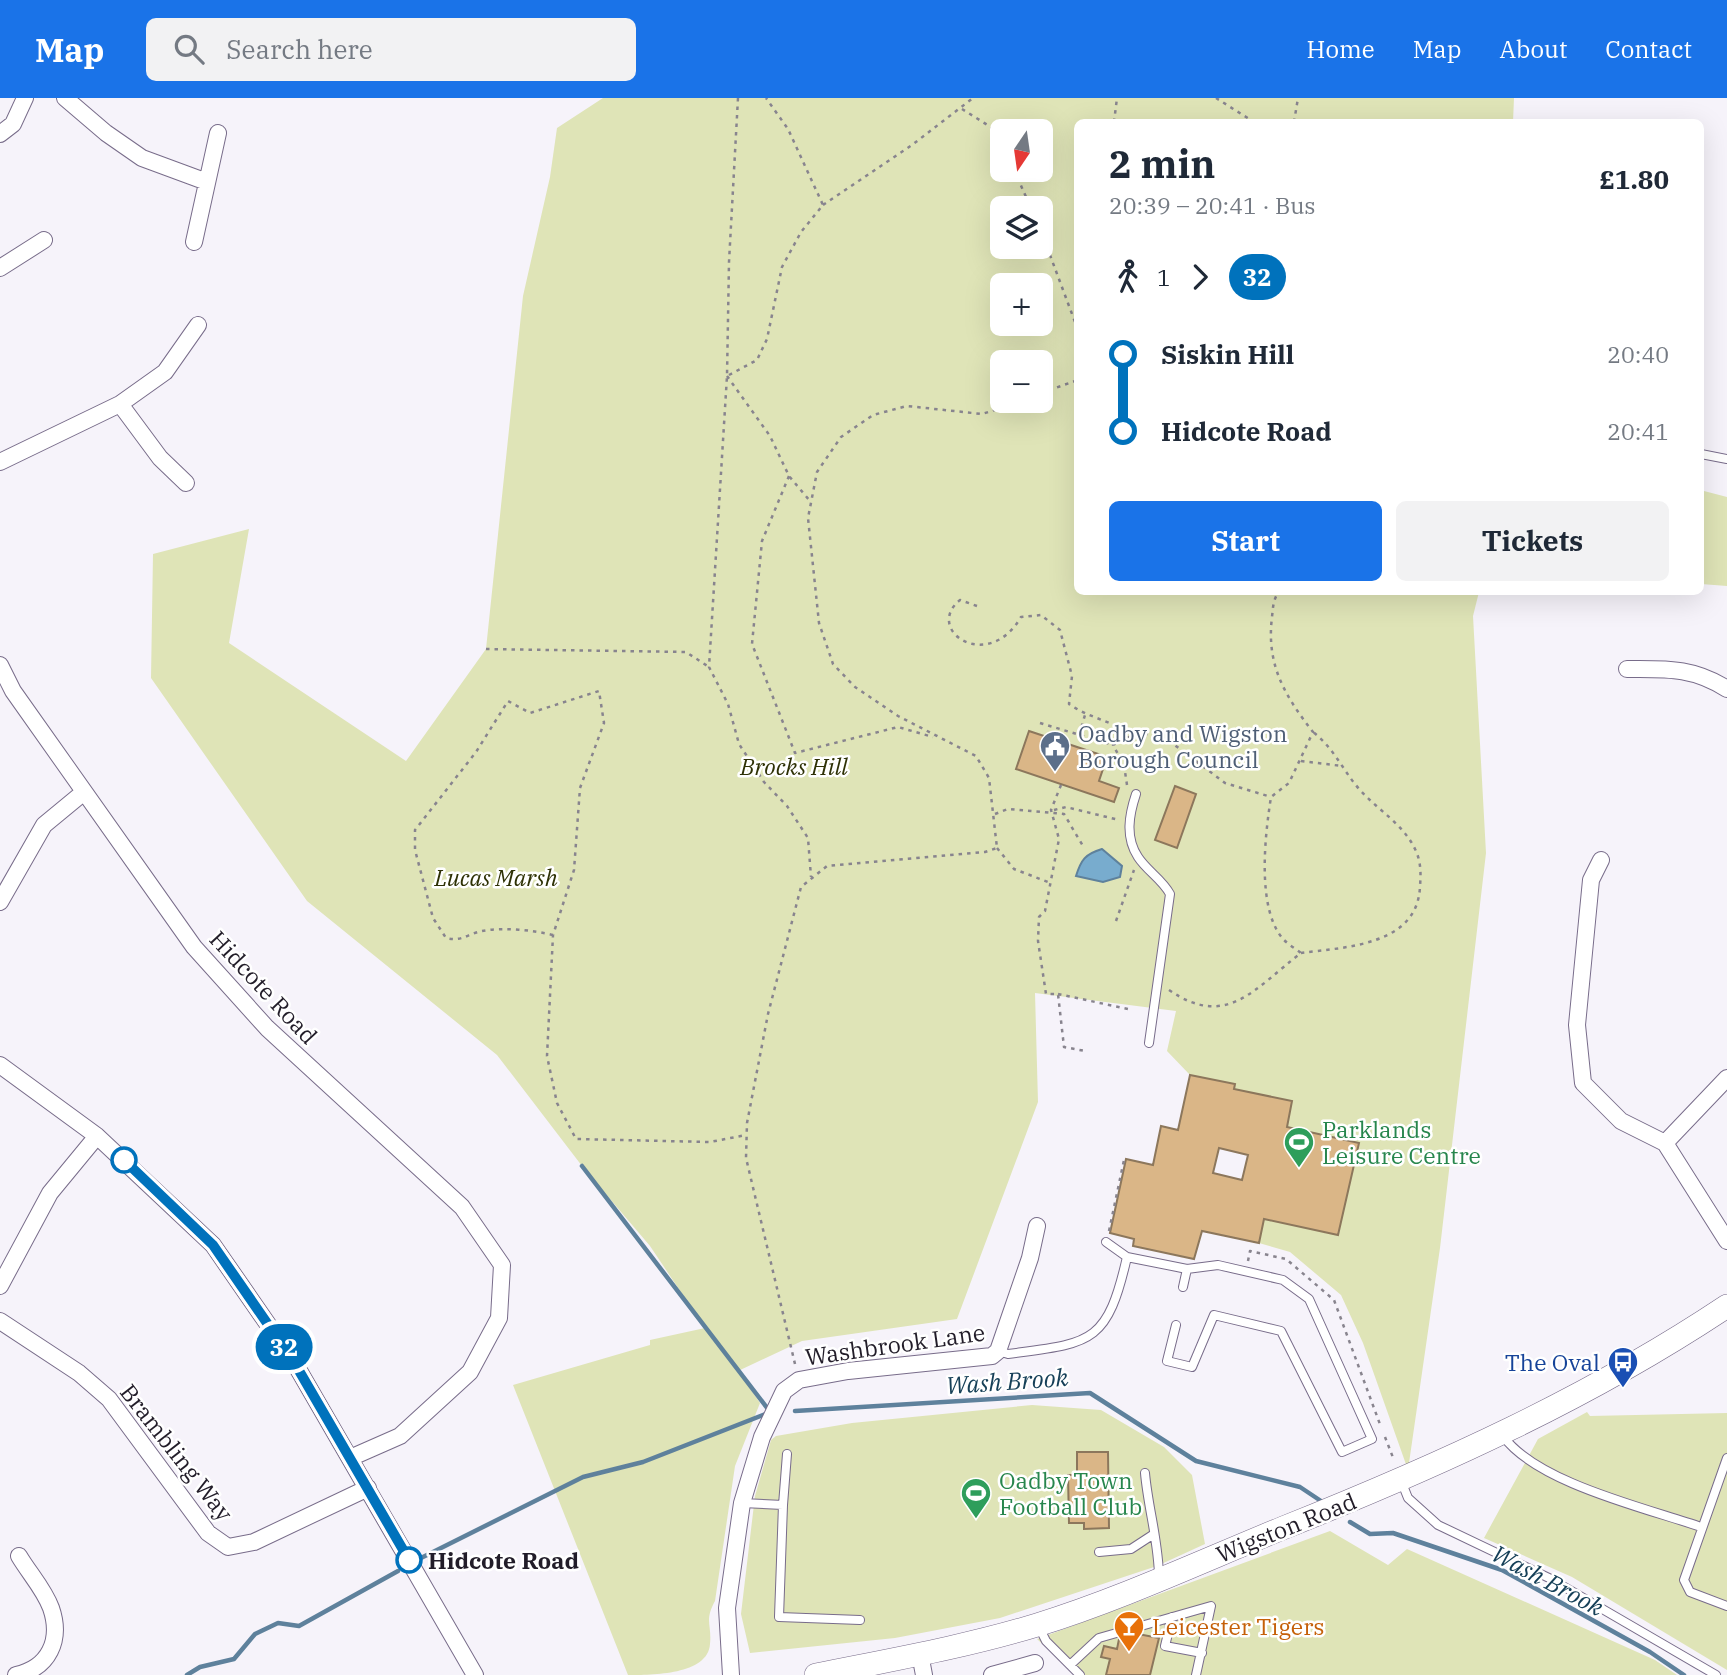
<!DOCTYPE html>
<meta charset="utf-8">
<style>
:root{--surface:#fff;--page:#f2f2f3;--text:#1f2937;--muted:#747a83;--accent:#1a73e8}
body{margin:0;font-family:"IBM Plex Serif",serif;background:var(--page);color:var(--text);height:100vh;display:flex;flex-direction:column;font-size:26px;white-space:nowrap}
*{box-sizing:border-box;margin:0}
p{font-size:23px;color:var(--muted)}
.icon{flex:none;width:38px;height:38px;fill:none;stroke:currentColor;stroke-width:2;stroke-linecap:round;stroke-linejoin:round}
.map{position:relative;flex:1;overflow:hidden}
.sheet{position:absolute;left:1074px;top:21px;width:630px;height:476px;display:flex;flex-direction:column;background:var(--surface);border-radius:10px;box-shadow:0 7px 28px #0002}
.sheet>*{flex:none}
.badge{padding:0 14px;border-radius:23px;font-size:24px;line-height:46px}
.needle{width:46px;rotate:193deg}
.controls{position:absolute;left:990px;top:21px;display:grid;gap:14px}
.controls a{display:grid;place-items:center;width:63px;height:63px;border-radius:10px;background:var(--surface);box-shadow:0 7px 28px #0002;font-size:35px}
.map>.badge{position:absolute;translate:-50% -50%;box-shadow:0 0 0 4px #fff}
.legs{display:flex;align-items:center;gap:10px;height:77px;padding:0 35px;font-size:23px}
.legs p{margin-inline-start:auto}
.head{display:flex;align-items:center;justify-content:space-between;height:119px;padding:0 35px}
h1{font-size:38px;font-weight:700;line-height:52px}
.button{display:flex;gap:14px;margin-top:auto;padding:14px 35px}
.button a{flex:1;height:80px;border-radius:10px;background:var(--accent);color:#fff;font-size:28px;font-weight:700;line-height:80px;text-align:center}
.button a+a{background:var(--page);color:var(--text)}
ul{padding:0 35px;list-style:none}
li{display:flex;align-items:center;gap:24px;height:77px;font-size:26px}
li i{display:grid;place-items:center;width:10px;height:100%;margin:0 9px;background:currentColor}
li i::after{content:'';width:18px;height:18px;margin:-9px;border:5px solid;border-radius:50%;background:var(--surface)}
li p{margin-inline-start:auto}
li:first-child i{background:linear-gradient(#0000 50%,currentColor 0)}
li:last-child i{background:linear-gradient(currentColor 50%,#0000 0)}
header{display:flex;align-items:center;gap:42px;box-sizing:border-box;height:98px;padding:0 35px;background:var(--accent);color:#fff}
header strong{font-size:33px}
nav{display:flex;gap:38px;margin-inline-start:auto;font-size:24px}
.search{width:490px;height:63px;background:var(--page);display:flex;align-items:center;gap:18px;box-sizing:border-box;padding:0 24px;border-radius:10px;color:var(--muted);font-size:26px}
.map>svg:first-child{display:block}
.green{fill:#dfe4b7;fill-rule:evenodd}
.water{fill:#78acce;stroke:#5e819c;stroke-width:2}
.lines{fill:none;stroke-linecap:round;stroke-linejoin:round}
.stream{stroke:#5e819c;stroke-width:4.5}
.building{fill:#dab687;stroke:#8c775c;stroke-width:2;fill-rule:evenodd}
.service-casing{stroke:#786c8a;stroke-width:10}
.minor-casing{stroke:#786c8a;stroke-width:18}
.secondary-casing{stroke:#786c8a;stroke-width:24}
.path{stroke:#88848e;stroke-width:2.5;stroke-dasharray:3.5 5;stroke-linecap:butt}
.service{stroke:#fff;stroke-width:8}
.minor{stroke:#fff;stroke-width:16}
.secondary{stroke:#fff;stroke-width:23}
.line-1-casing{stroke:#fff;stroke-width:16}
.line-1{stroke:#0072bc;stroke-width:10}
.stop-1-dot{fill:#fff;stroke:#0072bc;stroke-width:3.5}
.labels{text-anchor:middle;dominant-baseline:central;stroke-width:5;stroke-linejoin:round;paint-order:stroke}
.service-label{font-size:23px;fill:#4e5e75;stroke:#fff;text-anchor:start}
.park-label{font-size:23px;font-style:italic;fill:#2e3105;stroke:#fff}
.street-label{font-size:23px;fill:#221d29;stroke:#fff}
.leisure-label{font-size:23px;fill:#27864d;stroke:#fff;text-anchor:start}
.transit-label{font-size:23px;fill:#164399;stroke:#fff;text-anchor:end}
.stop-label{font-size:23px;font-weight:bold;fill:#221d29;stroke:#fff;text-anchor:start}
.food-label{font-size:23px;fill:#c56008;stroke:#fff;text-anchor:start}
.water-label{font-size:24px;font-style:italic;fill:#164058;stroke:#fff}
</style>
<header>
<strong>Map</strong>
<div class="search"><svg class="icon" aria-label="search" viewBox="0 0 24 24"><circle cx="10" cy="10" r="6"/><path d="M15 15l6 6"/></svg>Search here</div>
<nav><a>Home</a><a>Map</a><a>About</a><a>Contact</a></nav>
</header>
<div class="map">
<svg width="1727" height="1577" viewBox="0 0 1727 1577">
<rect width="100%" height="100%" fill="#f6f3fa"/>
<!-- green -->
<path class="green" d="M603,0H1514L1513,24H1078V494H1479L1473,518L1486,755L1440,1150L1408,1372L1363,1245L1341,1197L1290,1154L1259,1145L1264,1121L1338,1137L1358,1045L1287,1029L1292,1003L1234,991L1235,986L1190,977L1167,953L1176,913L1035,895L1038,1004L957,1221L802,1243L738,1273L760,1305L735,1368L715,1503C704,1523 712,1526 710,1546C708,1577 652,1577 628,1577L513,1287L650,1247V1242L705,1230L650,1148L582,1068L497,957L307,803L151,580L153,456L249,431L229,545L406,663L486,551L523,198L550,79L557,30ZM1003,33H1041V72H1003ZM1003,110H1041V149H1003ZM1003,187H1041V226H1003ZM1003,264H1041V303H1003Z
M1704,393L1727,399V488L1701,486V394Z
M1032,1307L1101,1312L1164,1349L1192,1377L1205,1446L1157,1468L1000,1520L895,1540L750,1555L741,1516L755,1398L771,1342L776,1338L852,1325Z
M1587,1314L1590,1318L1727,1315V1572L1572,1479L1484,1440L1538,1341Z
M1330,1433L1388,1467L1407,1451L1655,1562L1677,1577H1076L1037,1541Z"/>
<!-- water -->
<path class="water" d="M1102,751L1122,768L1120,779L1103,784L1076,778C1081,762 1085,756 1102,751Z"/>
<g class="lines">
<!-- stream -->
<path class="stream" d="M582,1068L771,1315
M795,1313L1090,1295L1196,1363L1300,1389L1321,1403
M1350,1424L1370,1436L1393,1435L1502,1472L1650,1554L1684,1577
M421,1460L583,1379L643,1364L768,1315
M187,1577L200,1569L234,1561L255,1536L278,1525L299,1528L398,1473"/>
</g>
<!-- building -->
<path class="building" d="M1029,633L1107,659L1099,683L1119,690L1114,704L1016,671Z
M1175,688L1196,696L1177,750L1155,742Z
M1190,977L1235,986L1234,991L1292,1003L1287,1029L1359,1045L1338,1137L1264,1121L1259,1145L1202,1133L1194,1161L1133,1148L1134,1141L1110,1135L1126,1061L1153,1067L1161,1028L1178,1032ZM1219,1050L1248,1057L1242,1082L1213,1075Z
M1077,1354H1108L1109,1430L1084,1431V1425H1069L1068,1377H1077Z
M1138,1536L1159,1540L1150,1577H1106L1110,1561L1101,1559L1104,1548L1117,1551L1119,1541Z"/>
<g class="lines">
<!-- service casing -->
<g class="service-casing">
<path id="service" d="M1701,356L1727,361
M1136,696C1129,717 1125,739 1138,759C1147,773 1162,781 1170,796L1149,945
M1106,1144L1127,1159L1187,1171L1183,1189
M1176,1227L1167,1263L1192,1269L1214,1217L1281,1233L1342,1354L1372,1341L1309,1201L1283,1182L1218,1167L1187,1171
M998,1253L1008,1256C1091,1245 1107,1247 1127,1159
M1503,1338C1537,1385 1646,1410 1701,1429
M1727,1360L1684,1482L1690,1494L1727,1508
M1145,1375C1148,1410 1159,1445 1159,1480
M1402,1385L1408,1400L1438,1427L1549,1480L1716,1577
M742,1405L783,1407L779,1519L860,1522
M783,1407L787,1356
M1099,1454L1131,1451L1154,1436
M1172,1519L1165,1548L1202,1555
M1039,1529L1046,1543L1080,1577
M1070,1567L1099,1540L1211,1508L1196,1577"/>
</g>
<!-- minor casing -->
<g class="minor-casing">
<path id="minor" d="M65,0L106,35L142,60L207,84
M0,36L13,26L25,0
M194,144L218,35
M0,170L44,142
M120,306L160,360L186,385
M0,364L120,306L165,274L198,227
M0,567L13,593L194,849L267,930L462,1109L502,1167L499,1220L470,1274L400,1338L350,1360
M1627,571C1666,571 1693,569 1727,591
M1601,762L1591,782L1577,927L1583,985L1621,1023L1665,1045L1727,1143
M0,804L44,727L84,694
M0,967L97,1038L213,1147L294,1264L475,1577
M1665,1045L1727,980
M0,1188L50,1095L97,1038
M0,1223L79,1275L109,1301L208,1435L228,1449L254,1444L368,1390
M920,1556L924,1577
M16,1577C49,1570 62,1542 51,1510C44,1491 29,1475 19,1458
M731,1577L727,1510L742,1405L762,1339L784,1293L799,1282L848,1273L992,1258L998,1253L1030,1160L1037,1128
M992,1577L1035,1565"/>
</g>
<!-- secondary casing -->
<g class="secondary-casing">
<path id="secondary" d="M816,1577C890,1562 965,1549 1037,1527C1121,1501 1202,1463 1283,1430C1438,1368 1589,1300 1727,1208"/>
</g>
<!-- path -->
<path class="path" d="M738,0L729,164L727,278L709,569L728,606L739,646L764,684L787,708L808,740L811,779
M1216,0L1254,24
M962,11L997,33L1003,47
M1114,24L1117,0
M1294,24L1298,0
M1014,72L1031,110
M823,107L912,47L973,0
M1041,133L1078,232
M729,277L757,262L767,241L782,169L801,134L823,107L788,31L766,0
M727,278L770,338L789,378L810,403
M1041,295L1078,282
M789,378L762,443L752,546L795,655L898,629L933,639
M977,508L960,502C923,532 988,576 1021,519L1041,517L1060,532L1072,578L1069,606C1089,620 1112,623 1133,637
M486,551L686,554L709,569
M1040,625L1113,647
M1079,637L1085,617
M1301,663L1342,668
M1061,687L1051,712L1059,741L1045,813L1039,819L1038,843L1046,896H1058L1064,949L1085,953
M1127,687L1124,667L1113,647L1133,637L1148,636L1172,645L1225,685L1271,699
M1054,712L1066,709L1119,722
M995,716L1008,711L1064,716L1083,748
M997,750L1014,771L1048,784
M1116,823L1134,772
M553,837C533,832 502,829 482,833C467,836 462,844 446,840L433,820L415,752V732L476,654L508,603L530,615L599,593L604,625L580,690L574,772L553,837L547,958L557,1005L576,1041L710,1044L746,1037
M1301,855C1345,849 1418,848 1420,788C1421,775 1421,763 1415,751C1403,726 1379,713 1360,692C1343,673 1334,650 1313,634
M1169,892C1227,932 1255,890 1301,855C1296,851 1289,847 1284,842C1256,812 1265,737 1271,699L1289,685L1313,634C1285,598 1266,567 1272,519C1273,510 1273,501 1279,494
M1058,896L1128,911
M1109,1133L1124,1062
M1248,1163L1250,1153L1286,1161L1334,1202L1381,1329
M795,1266L746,1060L747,1025L768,916L801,789L827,768L985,754L997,750L989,680L976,658L898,618L855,589L833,566L819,525L808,420L817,374L841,339L873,317L907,308L982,316L1023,303
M1385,1339L1394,1362"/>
<!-- service -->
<use href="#service" class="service"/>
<!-- minor -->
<use href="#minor" class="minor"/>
<!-- secondary -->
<use href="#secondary" class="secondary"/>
</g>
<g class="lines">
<!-- line-1 casing -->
<g class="line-1-casing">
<path id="line-1" d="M124,1062L213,1147L294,1264L409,1462"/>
</g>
<!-- line-1 -->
<use href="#line-1" class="line-1"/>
</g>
<!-- icons -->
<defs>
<g id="civic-pin" transform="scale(1.575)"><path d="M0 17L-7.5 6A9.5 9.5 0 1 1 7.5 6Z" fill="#5c6f8a" stroke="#fff"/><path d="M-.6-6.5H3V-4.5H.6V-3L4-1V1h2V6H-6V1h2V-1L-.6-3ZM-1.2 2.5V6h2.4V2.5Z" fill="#fff"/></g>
<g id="stadium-pin" transform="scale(1.575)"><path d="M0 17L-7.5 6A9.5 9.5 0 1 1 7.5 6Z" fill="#2e9e5b" stroke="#fff"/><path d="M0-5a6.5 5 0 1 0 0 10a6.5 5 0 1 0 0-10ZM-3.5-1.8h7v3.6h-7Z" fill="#fff"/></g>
<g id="bus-pin" transform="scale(1.575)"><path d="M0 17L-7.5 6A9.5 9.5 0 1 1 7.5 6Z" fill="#1a4fb4" stroke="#fff"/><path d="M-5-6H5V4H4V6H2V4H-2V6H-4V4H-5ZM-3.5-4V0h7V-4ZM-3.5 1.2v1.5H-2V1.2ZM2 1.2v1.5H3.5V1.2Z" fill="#fff"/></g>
<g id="bar-pin" transform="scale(1.575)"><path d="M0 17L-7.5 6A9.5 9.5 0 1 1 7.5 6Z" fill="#e8710a" stroke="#fff"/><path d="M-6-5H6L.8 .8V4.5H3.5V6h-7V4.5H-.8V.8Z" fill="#fff"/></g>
</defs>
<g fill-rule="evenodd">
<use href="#civic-pin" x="1055" y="648"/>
<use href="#stadium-pin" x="1299" y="1044"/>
<use href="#bus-pin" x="1623" y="1264"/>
<use href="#stadium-pin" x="976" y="1395"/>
<use href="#bar-pin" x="1129" y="1528"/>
</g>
<!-- markers -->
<g class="stop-1-dot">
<circle cx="124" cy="1062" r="12"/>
<circle cx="409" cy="1462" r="12"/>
</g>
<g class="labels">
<!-- service labels -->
<g class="service-label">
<text x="1078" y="635">Oadby and Wigston<tspan x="1078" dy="26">Borough Council</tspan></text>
</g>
<!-- park labels -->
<g class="park-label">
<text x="794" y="668">Brocks Hill</text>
<text x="496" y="779">Lucas Marsh</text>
</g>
<!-- street labels -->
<g class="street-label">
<text transform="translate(264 889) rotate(47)">Hidcote Road</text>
<text transform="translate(895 1246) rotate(-8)">Washbrook Lane</text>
<text transform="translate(177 1354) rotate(52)">Brambling Way</text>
<text transform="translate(1286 1429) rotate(-22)">Wigston Road</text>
</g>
<!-- leisure labels -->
<g class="leisure-label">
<text x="1322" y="1031">Parklands<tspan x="1322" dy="26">Leisure Centre</tspan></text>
<text x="999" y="1382">Oadby Town<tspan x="999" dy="26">Football Club</tspan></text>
</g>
<!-- transit labels -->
<g class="transit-label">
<text x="1600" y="1264">The Oval</text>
</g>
<!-- stop labels -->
<g class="stop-label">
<text x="428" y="1462">Hidcote Road</text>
</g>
<!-- food labels -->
<g class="food-label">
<text x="1152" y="1528">Leicester Tigers</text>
</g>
<!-- water labels -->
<g class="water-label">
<text transform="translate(1007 1283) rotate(-4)">Wash Brook</text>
<text transform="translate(1548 1482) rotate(28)">Wash Brook</text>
</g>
</g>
</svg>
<div class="controls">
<a><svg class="needle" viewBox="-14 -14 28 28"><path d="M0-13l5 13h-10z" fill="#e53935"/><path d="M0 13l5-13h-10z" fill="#747a83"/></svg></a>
<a><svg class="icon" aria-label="layers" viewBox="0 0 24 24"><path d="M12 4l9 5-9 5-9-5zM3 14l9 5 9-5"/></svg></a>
<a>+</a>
<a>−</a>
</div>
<b class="badge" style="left:284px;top:1249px;background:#0072bc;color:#fff">32</b>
<section class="sheet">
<div class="head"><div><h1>2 min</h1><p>20:39 – 20:41 · Bus</p></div><b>£1.80</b></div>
<div class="legs"><svg class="icon" aria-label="walk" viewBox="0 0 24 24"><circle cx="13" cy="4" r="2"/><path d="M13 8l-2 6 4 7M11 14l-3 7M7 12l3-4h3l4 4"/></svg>1<svg class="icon" aria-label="forward" viewBox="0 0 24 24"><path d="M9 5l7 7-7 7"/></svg><b class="badge" style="background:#0072bc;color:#fff">32</b></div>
<ul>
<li><i style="color:#0072bc"></i><b>Siskin Hill</b><p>20:40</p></li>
<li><i style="color:#0072bc"></i><b>Hidcote Road</b><p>20:41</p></li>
</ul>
<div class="button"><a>Start</a><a>Tickets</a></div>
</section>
</div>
